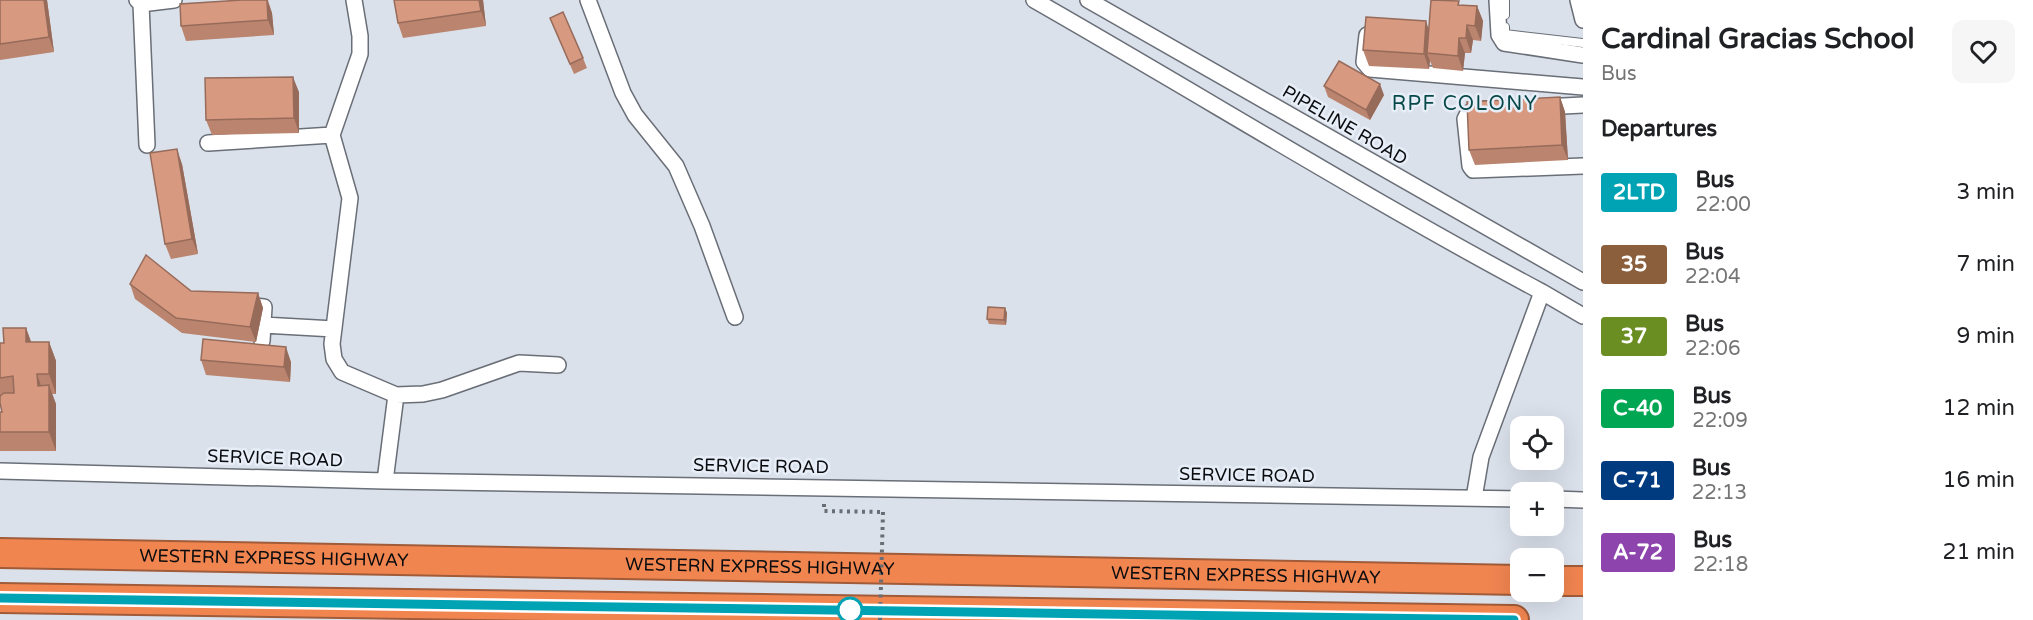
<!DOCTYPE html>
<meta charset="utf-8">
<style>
:root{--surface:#fff;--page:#f6f6f6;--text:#202124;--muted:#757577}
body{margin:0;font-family:"Varela Round",sans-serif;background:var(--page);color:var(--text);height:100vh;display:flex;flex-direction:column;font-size:22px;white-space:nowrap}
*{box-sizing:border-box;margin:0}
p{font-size:20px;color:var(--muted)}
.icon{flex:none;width:33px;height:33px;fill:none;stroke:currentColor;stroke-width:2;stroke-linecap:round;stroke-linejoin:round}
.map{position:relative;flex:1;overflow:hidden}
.panel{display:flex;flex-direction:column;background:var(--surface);width:450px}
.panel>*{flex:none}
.badge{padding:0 12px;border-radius:4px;font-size:21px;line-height:39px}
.tools{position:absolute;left:1510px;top:416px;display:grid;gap:12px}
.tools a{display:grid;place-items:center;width:54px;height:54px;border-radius:12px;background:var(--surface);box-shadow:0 6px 24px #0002;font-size:30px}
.map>.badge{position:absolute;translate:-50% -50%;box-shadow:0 0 0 3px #fff}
h2{padding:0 18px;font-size:22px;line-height:54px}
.round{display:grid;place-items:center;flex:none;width:63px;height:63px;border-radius:12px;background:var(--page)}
.summary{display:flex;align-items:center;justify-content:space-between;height:102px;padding:0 18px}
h1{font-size:28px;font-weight:800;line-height:45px}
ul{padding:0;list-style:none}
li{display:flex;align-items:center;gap:18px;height:72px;padding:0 18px}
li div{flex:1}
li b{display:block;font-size:22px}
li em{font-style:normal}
li .badge{min-width:66px;font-weight:700;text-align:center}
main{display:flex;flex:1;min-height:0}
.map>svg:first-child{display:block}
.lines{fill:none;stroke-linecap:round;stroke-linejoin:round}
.service-casing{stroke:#696e77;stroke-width:10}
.minor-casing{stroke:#696e77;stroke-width:18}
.motorway-casing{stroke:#a05b39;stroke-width:32}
.path{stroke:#6a6e74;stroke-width:4;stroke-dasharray:3 4.5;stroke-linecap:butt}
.service{stroke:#fff;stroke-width:8}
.minor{stroke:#fff;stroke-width:15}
.motorway{stroke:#f18550;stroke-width:28}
.path-bridge{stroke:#6a6e74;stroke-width:4;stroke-dasharray:3 4.5;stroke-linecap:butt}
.wall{fill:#ba846f}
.shaded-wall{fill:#976b5a}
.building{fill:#d89981;stroke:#976b5a;stroke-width:1.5}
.line-casing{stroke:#fff;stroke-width:14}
.line{stroke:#00a3b4;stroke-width:9}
.stop-dot{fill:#fff;stroke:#00a3b4;stroke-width:3}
.labels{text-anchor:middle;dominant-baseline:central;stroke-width:5;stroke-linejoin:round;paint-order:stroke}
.street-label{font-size:18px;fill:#0a0c0f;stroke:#e8eef8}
.neighbourhood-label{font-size:20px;letter-spacing:1.5px;fill:#064848;stroke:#e8eef8}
</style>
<main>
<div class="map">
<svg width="1583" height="620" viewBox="0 0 1583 620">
<rect width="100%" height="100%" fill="#dbe1eb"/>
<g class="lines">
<!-- service casing -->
<g class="service-casing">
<path id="service" d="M1505,0V15
M1505,27V34L1583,43"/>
</g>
<!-- minor casing -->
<g class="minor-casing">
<path id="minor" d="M137,0L141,4L147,145
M354,0L360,36V54L332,135L350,198L332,344L334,359L342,372L396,395
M588,0L623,93L635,115L676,166L702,226L735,317
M1034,0C1204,97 1369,200 1542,292L1481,457L1474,498
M1088,0L1583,282
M1497,0L1499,35L1504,43L1583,55
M1578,0L1583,20
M141,4L174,0
M1367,35L1364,62L1370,69L1583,87
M1544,107L1583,105
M1487,109C1477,110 1469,109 1465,119L1470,166L1473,170L1583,166
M208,143L332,135
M1542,292L1583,316
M242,305L264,307L262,341
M263,325L334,329
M0,471L385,481L1521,499
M385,481L396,395L423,394L442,390L519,363L558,365
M1554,499L1583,500"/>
</g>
<!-- motorway casing -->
<g class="motorway-casing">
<g id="motorway">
<path id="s1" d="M0,553L1521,580"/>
<path d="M1554,581H1583"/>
<path d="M0,598L1514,620"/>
</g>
</g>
<!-- path -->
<path class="path" d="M824,504V511L883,512"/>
<!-- service -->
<use href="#service" class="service"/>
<!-- minor -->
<use href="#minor" class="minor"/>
<!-- motorway -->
<use href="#motorway" class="motorway"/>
<!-- path-bridge -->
<path class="path-bridge" d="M880,620L883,512"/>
</g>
<!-- wall -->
<path class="wall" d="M0,0H47L54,52L0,60Z
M242,0H268L272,13L274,35L186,41L181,26Z
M394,0H483L486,26L403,38L398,23Z
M1460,5L1477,6L1483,21L1481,41L1473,40L1471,53H1465L1463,71L1433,68L1430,61L1429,69L1369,66L1363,50L1429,29Z
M550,18L583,58L587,68L574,74Z
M1324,86L1384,95L1370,120L1328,97Z
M299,92V133L212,135L206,120Z
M1560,97L1565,112L1568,160L1475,165L1469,150Z
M182,164L198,254L171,259L165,244Z
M130,284L191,291L258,293L263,308L256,342L182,333L135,299Z
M1005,308L1007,313L1006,325L989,324L987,319Z
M26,328L31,342H49L56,361V394H52L56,404V451H0V412H2L0,403V343H4Z
M201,360L291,362L290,382L206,375Z"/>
<!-- shaded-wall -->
<path class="shaded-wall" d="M44,0H47L54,52L49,37Z
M267,0L272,13L274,35L268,20Z
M479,0H483L486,26L481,11Z
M1477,6L1483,21L1481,41L1475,26Z
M1426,21L1431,36L1427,53L1430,61L1429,69L1424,54Z
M1467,25L1473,40L1471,53L1466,38Z
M1459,38L1465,53L1463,71L1458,56Z
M293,77L299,92V133L294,118Z
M1380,84L1384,95L1370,120L1366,110Z
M1560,97L1565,112L1568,160L1562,145Z
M177,149L182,164L198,254L192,239Z
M258,293L263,308L256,342L250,327Z
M1005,308L1007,313L1006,325L1004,320Z
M26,328L33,347L26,342Z
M49,342L56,361V394L49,374Z
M286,347L291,362L290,382L284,367Z
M37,374L44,394L38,386Z
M49,385L56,404V451L49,432Z"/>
<!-- building -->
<path class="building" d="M0,0H44L49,37L0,44Z
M242,0H267L268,20L181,26L180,4Z
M394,0H479L481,11L398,23Z
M1431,0L1459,1L1458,5L1477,6L1475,26L1467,25L1466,38H1459L1458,56L1427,53Z
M563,12L583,58L570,64L550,18Z
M1366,17L1426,21L1424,54L1363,50Z
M1339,61L1380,84L1366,110L1324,86Z
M293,77L294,118L206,120L205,78Z
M1560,97L1562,145L1469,150L1467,102Z
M177,149L192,239L165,244L150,153Z
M146,255L191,291L258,293L250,327L176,318L130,284Z
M988,307L1005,308L1004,320L987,319Z
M3,328H26V342H49V374H37L38,386L49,385V432H0V412H2L0,403V396L4,393H14L13,376L0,378V343H4Z
M203,339L286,347L284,367L201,360Z"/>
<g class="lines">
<!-- line casing -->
<g class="line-casing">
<path id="line" d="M0,598L1514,620"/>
</g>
<!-- line -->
<use href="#line" class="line"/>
</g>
<!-- markers -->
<circle class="stop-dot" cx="850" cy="610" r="12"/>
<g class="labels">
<!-- street labels -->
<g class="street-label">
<text transform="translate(1345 125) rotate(30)">PIPELINE ROAD</text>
<text transform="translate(275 458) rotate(2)">SERVICE ROAD</text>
<text transform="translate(761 466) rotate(1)">SERVICE ROAD</text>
<text transform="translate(1247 475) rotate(1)">SERVICE ROAD</text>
<text stroke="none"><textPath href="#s1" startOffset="274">WESTERN EXPRESS HIGHWAY</textPath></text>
<text stroke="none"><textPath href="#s1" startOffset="760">WESTERN EXPRESS HIGHWAY</textPath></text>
<text stroke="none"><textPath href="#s1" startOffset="1246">WESTERN EXPRESS HIGHWAY</textPath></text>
</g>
<!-- neighbourhood labels -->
<g class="neighbourhood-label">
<text x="1465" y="104">RPF COLONY</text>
</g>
</g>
</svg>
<div class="tools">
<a><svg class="icon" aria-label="locate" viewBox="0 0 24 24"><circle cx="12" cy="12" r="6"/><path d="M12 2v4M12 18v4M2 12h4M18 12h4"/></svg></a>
<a>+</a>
<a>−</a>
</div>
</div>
<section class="panel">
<div class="summary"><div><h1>Cardinal Gracias School</h1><p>Bus</p></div><a class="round"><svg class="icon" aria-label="heart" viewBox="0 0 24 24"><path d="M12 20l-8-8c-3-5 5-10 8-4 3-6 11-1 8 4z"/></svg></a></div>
<h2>Departures</h2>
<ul>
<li><span class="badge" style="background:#00a3b4;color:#fff">2LTD</span><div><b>Bus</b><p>22:00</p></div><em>3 min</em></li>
<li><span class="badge" style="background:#8b5e3c;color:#fff">35</span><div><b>Bus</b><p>22:04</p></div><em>7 min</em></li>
<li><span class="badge" style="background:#6b8e23;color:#fff">37</span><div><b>Bus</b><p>22:06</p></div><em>9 min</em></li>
<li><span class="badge" style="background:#00a651;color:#fff">C-40</span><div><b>Bus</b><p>22:09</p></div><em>12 min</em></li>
<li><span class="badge" style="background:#003b80;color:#fff">C-71</span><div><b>Bus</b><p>22:13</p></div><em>16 min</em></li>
<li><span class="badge" style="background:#8e44ad;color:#fff">A-72</span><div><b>Bus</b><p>22:18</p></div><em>21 min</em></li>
</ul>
</section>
</main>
